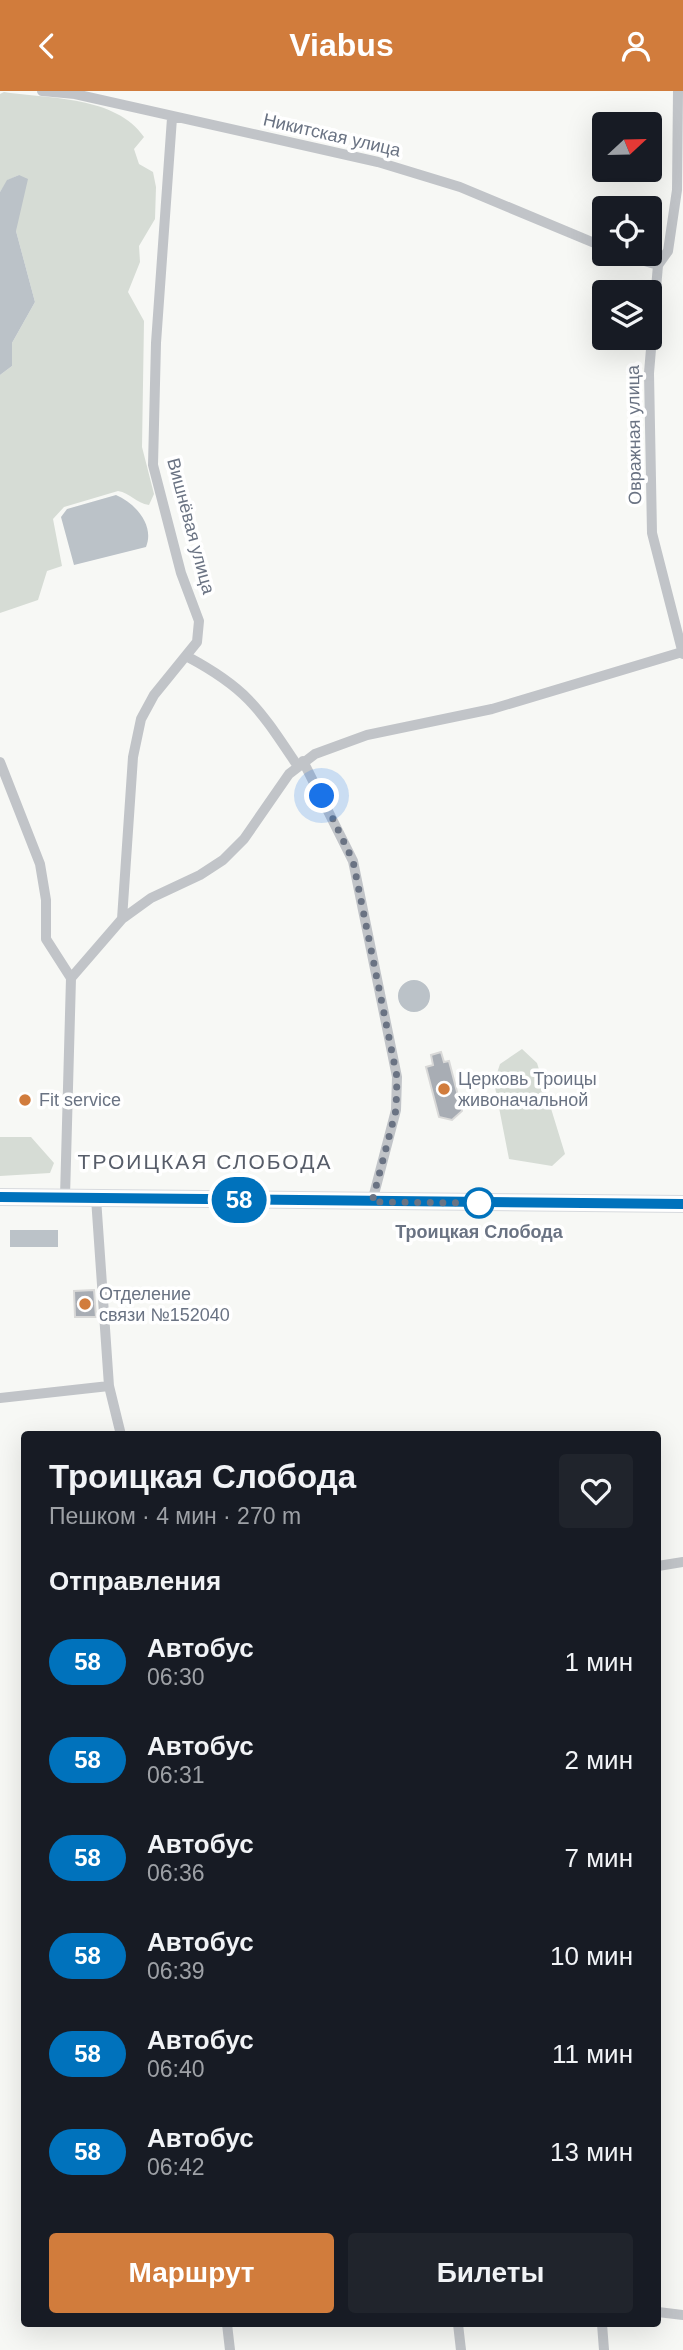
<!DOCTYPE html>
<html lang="ru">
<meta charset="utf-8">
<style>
:root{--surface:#171b24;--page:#20242c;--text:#f1f3f6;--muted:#9ea1a6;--accent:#d17c3c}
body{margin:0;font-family:Arial,sans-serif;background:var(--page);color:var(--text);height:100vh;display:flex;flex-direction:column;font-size:26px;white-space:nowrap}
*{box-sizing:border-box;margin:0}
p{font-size:23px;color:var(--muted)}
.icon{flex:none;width:38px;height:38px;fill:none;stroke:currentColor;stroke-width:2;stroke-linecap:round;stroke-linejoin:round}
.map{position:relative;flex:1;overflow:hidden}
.sheet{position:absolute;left:21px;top:1340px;width:640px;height:896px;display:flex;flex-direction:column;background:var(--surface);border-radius:7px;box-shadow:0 7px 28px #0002}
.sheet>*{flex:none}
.badge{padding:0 14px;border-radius:23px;font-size:24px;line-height:46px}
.needle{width:46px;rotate:68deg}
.tools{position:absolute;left:592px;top:21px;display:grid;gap:14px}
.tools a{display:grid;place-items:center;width:70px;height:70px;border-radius:7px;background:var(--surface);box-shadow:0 7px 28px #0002;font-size:35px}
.you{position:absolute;width:35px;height:35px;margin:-18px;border:5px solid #fff;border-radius:50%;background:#1a73e8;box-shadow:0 0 0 10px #1a73e833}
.map>.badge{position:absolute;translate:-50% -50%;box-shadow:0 0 0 4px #fff}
h2{padding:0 28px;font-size:26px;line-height:63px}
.round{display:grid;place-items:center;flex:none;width:74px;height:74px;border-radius:7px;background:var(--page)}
.overview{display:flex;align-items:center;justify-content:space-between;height:119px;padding:0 28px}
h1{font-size:33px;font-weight:700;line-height:52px}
.primary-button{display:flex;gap:14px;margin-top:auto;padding:14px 28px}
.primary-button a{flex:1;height:80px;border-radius:7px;background:var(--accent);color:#fff;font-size:28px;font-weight:700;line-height:80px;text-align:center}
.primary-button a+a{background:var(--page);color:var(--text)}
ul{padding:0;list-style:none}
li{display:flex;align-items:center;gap:21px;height:98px;padding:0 28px}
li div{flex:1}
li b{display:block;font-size:26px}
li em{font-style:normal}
li .badge{min-width:77px;font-weight:700;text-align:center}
header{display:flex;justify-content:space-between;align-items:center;height:91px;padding:0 28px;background:var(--accent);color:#fff;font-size:32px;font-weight:700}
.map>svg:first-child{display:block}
.green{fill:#d6dcd5}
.water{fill:#bbc2c8}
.building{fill:#a8adb4;stroke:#d9d9d8;stroke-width:2}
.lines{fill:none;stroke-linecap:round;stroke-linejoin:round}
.street{stroke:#c1c4c8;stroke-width:10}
.primary{stroke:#d7dade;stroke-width:18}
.line-casing{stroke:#fff;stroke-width:16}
.line{stroke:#0072bc;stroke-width:10}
.walk{stroke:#6a7383;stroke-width:7;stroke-dasharray:0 12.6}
.poi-dot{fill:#d17c3c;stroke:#fff;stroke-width:2.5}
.stop-dot{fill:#fff;stroke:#0072bc;stroke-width:3.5}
.labels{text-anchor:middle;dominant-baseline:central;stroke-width:7;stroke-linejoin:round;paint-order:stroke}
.street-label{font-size:18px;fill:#6a7383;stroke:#fff}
.poi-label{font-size:18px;fill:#6a7383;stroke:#fff;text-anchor:start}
.stop-label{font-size:18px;font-weight:bold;fill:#6a7383;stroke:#fff}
.quarter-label{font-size:21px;letter-spacing:2px;fill:#575d69;stroke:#fff}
</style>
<header><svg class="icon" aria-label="back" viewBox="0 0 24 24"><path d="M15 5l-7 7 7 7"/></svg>Viabus<svg class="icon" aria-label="person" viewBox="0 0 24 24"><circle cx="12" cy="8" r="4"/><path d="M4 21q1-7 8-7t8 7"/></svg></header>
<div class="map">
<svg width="683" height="2259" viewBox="0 0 683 2259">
<rect width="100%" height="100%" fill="#f7f8f5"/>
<!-- green -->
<path class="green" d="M4,1C50,8 116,5 144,46L134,58L139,73L153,81L156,96L155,128L139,155L140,171L128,201L144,230L142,356L154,403L149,414C136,412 130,402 118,400L64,416L53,428L62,475L47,480L38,509L0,522V284L12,275V252L35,211L16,140L19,84L8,89L0,101V3Z
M522,958L537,972L565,1063L552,1075L509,1068L494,991L500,973Z
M0,1046H31L54,1072L50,1082L0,1085Z"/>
<!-- water -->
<path class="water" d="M19,84L28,88L16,140L35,211L12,252V275L0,284V101L7,89Z
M116,404C135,412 155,434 146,456L74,474L61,426L67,418Z
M398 905a16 16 0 1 1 32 0a16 16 0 1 1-32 0Z
M58,1139V1156H10V1139Z"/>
<!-- building -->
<path class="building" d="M441,961L444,971L449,970L462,1020L452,1029L439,1026L426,976L433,974L431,964Z
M94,1199L96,1226H75L74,1200Z"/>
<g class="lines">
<!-- street -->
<path class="street" d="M42,0L75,3L378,71L460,96L604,156
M678,0L677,99L668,160L658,174L649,282L652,442L683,563
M621,163L658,174
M188,566C248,598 260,619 297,674
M303,670L353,770L397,986L396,1019L372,1111
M0,671L40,773L46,809V848L71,887
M122,828L133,666L141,628L154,604L197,551L199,530L181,482L153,374L156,252L172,27
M65,1106L71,887L122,828L151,807L200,784L223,769L244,748L289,683L315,663L367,644L492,618L682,561
M96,1107L109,1295L121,1344
M0,1307L109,1295
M658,1475L683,1471
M658,2221L683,2224
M227,2233L230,2259
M458,2233L461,2259
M602,2233L604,2259"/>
<!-- primary -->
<path class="primary" d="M0,1106L683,1113"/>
</g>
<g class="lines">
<!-- line casing -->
<g class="line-casing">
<path id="line" d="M0,1106L683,1113"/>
</g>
<!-- line -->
<use href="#line" class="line"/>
<!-- walk -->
<path class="walk" d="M322,705L353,770L397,986L396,1019L372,1111L482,1112H479"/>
</g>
<!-- markers -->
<g class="poi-dot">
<circle cx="444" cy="998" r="7"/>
<circle cx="25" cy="1009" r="7"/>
<circle cx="85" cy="1213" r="7"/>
</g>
<circle class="stop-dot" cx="479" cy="1112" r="14"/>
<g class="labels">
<!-- street labels -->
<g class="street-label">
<text transform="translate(332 44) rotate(13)">Никитская улица</text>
<text transform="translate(634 344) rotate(-91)">Овражная улица</text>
<text transform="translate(191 435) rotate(75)">Вишнёвая улица</text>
</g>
<!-- poi labels -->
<g class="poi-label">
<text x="458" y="988">Церковь Троицы<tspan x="458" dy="21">живоначальной</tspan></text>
<text x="39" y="1009">Fit service</text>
<text x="99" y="1203">Отделение<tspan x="99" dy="21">связи №152040</tspan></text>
</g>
<!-- stop labels -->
<g class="stop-label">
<text x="479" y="1141">Троицкая Слобода</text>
</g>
<!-- quarter labels -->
<g class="quarter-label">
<text x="205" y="1070">ТРОИЦКАЯ СЛОБОДА</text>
</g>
</g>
</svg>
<div class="tools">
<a><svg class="needle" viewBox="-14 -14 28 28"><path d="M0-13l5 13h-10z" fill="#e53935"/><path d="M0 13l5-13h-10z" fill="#9ea1a6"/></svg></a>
<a><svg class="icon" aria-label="locate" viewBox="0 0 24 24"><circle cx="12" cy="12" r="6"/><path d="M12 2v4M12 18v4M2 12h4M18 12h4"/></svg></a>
<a><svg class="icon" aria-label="layers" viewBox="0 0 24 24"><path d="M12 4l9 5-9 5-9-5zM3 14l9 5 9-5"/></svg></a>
</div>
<div class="you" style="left:322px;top:705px"></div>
<b class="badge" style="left:239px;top:1109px;background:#0072bc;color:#fff">58</b>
<section class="sheet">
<div class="overview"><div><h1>Троицкая Слобода</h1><p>Пешком · 4 мин · 270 m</p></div><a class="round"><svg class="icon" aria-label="heart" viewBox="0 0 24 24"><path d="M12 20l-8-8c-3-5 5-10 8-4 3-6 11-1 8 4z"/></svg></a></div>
<h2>Отправления</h2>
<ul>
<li><span class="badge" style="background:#0072bc;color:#fff">58</span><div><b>Автобус</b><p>06:30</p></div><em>1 мин</em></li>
<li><span class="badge" style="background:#0072bc;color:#fff">58</span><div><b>Автобус</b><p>06:31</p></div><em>2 мин</em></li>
<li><span class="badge" style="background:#0072bc;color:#fff">58</span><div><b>Автобус</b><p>06:36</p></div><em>7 мин</em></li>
<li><span class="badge" style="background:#0072bc;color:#fff">58</span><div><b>Автобус</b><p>06:39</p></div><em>10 мин</em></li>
<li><span class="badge" style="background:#0072bc;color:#fff">58</span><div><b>Автобус</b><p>06:40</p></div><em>11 мин</em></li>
<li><span class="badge" style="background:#0072bc;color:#fff">58</span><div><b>Автобус</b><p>06:42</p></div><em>13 мин</em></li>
</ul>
<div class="primary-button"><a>Маршрут</a><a>Билеты</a></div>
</section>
</div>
